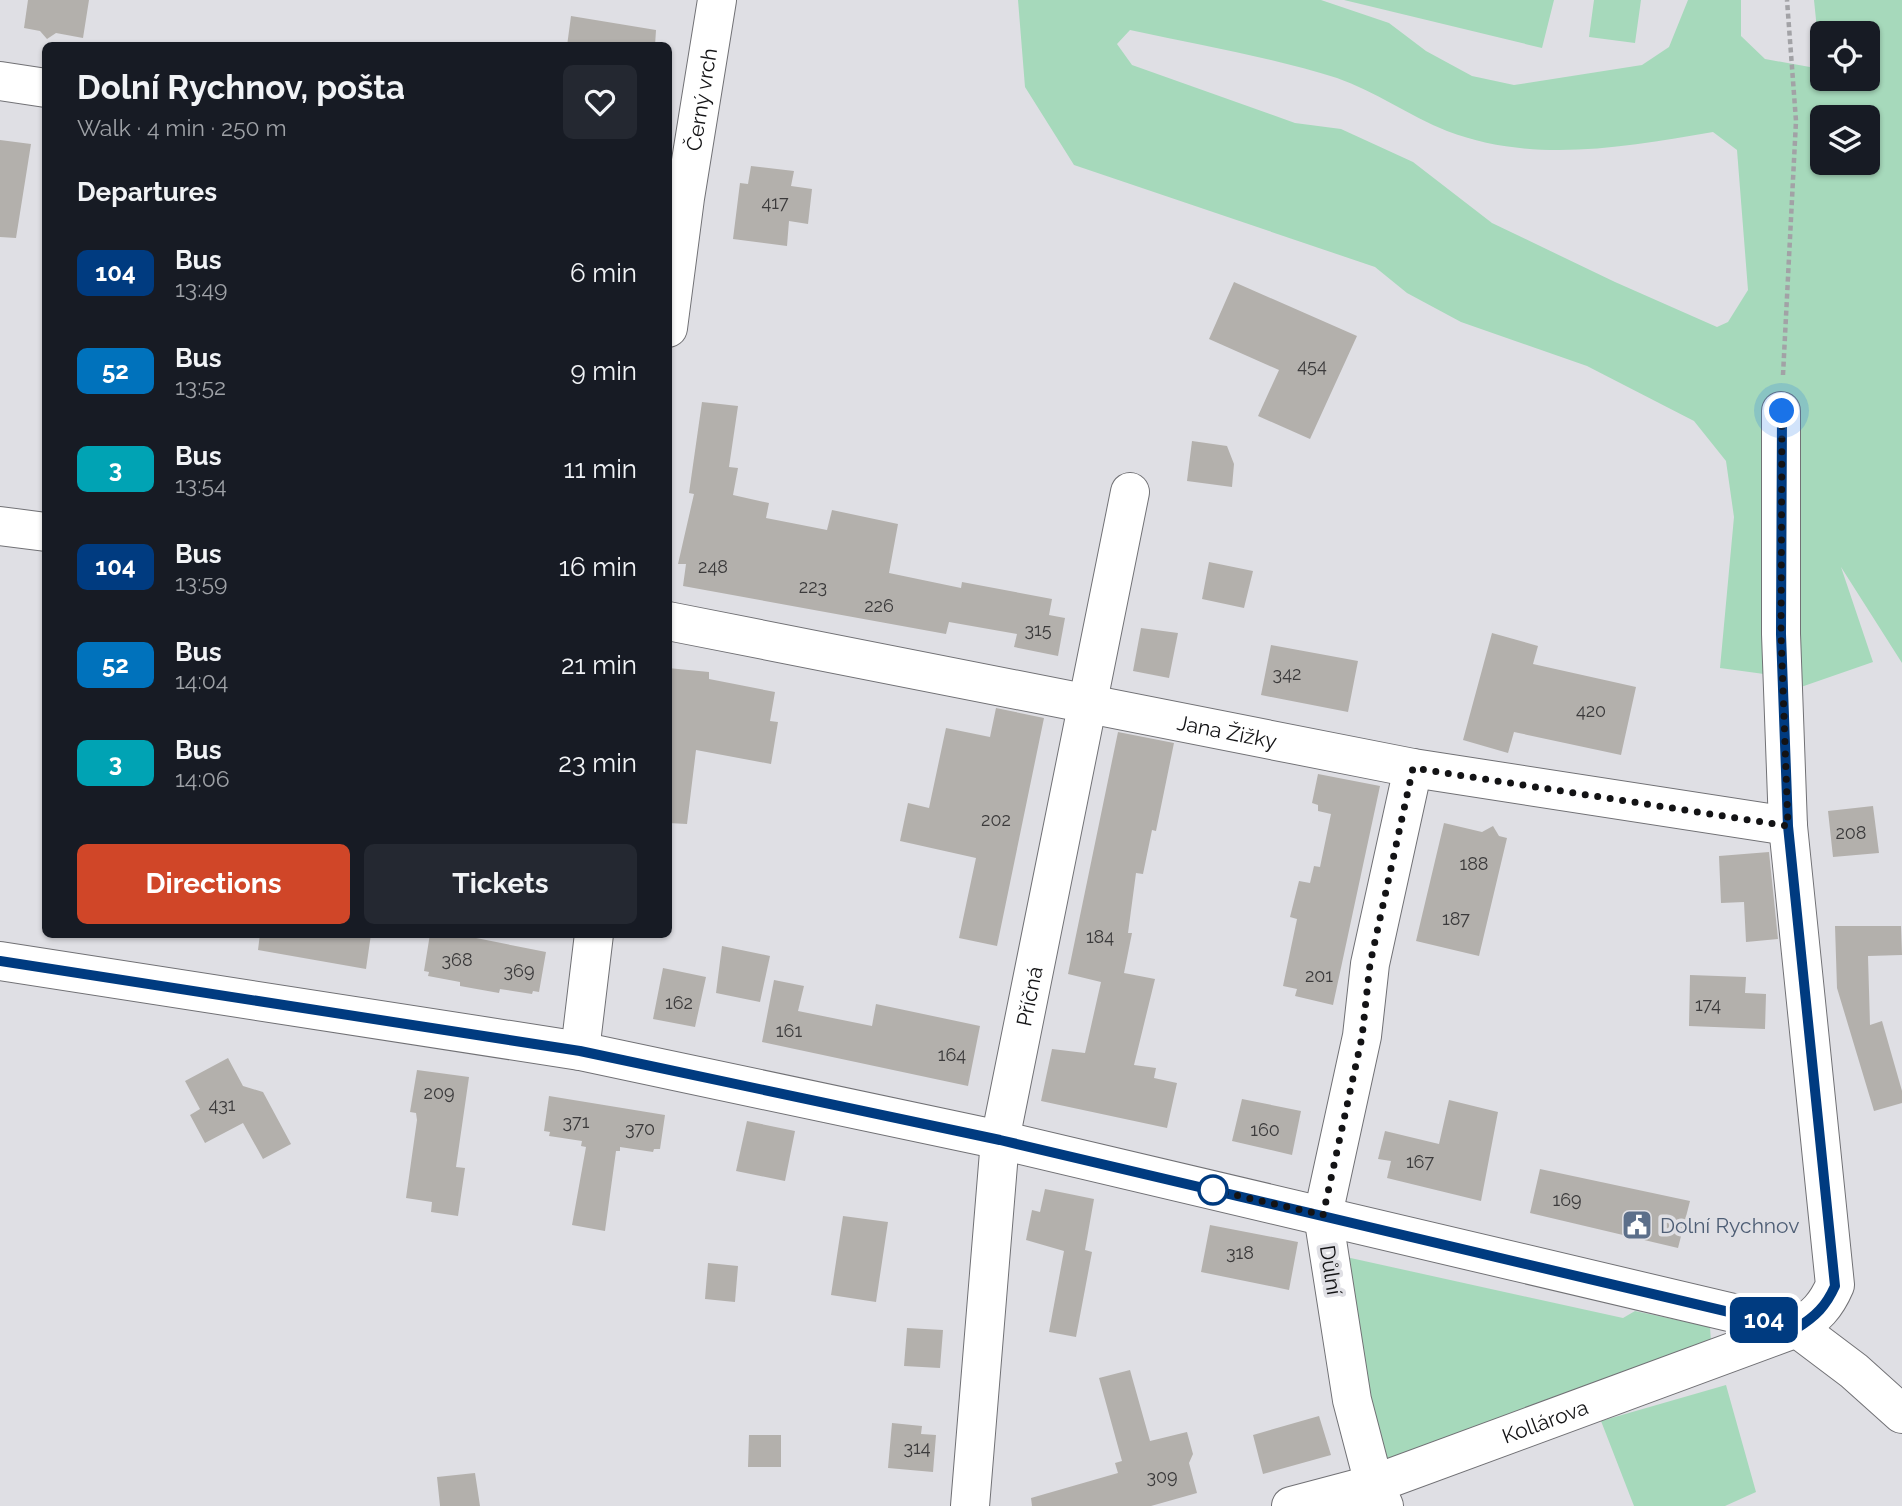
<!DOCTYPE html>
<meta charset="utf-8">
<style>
:root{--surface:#171b24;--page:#242831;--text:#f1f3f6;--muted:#9ea1a6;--accent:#d04628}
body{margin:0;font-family:Raleway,sans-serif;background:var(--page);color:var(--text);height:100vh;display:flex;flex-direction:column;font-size:26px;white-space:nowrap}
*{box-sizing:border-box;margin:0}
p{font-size:23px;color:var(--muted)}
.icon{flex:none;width:38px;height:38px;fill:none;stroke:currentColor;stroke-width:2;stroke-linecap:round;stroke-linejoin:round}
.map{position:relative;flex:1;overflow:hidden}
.side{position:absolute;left:42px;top:42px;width:630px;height:896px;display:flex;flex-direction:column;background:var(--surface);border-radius:10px;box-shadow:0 2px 5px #0004}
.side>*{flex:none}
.badge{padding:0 14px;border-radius:10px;font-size:24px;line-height:46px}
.fabs{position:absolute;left:1810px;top:21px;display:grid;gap:14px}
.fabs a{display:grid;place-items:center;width:70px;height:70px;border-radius:10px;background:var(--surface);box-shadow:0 2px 5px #0004;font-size:35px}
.you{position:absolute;width:35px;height:35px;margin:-18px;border:5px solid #fff;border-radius:50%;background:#1a73e8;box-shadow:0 0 0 10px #1a73e833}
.map>.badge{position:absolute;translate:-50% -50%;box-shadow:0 0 0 4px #fff}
h2{padding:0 35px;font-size:26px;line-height:63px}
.round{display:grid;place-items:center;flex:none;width:74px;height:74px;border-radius:10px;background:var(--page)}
.headline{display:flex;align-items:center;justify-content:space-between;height:119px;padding:0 35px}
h1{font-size:33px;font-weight:700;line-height:52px}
.button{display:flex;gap:14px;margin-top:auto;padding:14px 35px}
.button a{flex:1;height:80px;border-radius:10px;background:var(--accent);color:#fff;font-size:28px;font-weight:700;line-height:80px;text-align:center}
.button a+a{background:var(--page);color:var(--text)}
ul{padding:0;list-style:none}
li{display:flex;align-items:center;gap:21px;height:98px;padding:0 35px}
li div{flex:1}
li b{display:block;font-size:26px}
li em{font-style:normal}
li .badge{min-width:77px;font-weight:700;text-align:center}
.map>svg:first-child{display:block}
.green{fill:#a6d9bb;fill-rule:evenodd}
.building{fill:#b3b0ac}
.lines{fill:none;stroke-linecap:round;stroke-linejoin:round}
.minor-casing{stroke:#717175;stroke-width:40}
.path{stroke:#a2a2a6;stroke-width:4.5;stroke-dasharray:5 3.5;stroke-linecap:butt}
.minor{stroke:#fff;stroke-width:38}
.line-casing{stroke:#fff;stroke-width:16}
.line{stroke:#003b80;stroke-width:10}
.walk{stroke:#131315;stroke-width:7;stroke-dasharray:0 12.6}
.stop-dot{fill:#fff;stroke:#003b80;stroke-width:3.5}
.labels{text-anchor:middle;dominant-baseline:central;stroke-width:7;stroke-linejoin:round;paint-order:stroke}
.number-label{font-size:18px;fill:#3b3a3b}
.street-label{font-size:21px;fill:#131315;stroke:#dfdfe4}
.service-label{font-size:21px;fill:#4e5e75;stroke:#dfdfe4;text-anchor:start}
</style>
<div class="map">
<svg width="1902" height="1506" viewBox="0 0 1902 1506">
<rect width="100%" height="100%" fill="#dfdfe4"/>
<!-- green -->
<path class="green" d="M1018,0H1321L1389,23L1426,51L1472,76L1514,85L1642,65L1669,47L1688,0H1741V36L1765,59L1821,69L1814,0H1902V663L1841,567L1873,662L1801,687L1764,674L1720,668L1734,517L1726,461L1694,421L1587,366L1461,322L1407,293L1375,267L1074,165L1025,87ZM1130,30C1199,45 1270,57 1337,78C1375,91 1409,116 1447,131C1533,164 1625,147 1713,132L1737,150L1748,290L1728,322L1717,327L1615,282L1492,223L1413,162L1341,129L1295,123L1132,65L1117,44ZM1822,33H1867V79H1822ZM1822,117H1867V163H1822Z
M1344,0H1554L1542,48Z
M1594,0H1641L1635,43L1589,37Z
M1346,1257L1623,1318L1635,1311L1710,1327L1711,1342L1385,1465L1347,1279Z
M1726,1385L1756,1492L1725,1506H1634L1601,1421Z"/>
<!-- building -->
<path class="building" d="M28,0H89L83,38L56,33L47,39L40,31L24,28Z
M571,16L656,30L655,46H567Z
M0,140L31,144L16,238L0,237Z
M751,166L794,171L791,186L812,189L808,224L789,221L787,246L733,239L740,183L748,184Z
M1234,282L1357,336L1310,439L1258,416L1279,370L1209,339Z
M702,402L738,406L729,467L738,468L733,495L769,503L766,518L827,530L832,510L898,524L889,573L961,588L962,582L1052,599L1049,615L1065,618L1058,656L1014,647L1017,634L949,622L946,634L683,586L686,564H678L694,494L689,493Z
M1192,441L1227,446L1234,464L1232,487L1187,481Z
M1209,562L1253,571L1244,608L1202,599Z
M1141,628L1178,633L1169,678L1133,671Z
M1492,633L1538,646L1533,664L1636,687L1621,755L1514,732L1508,753L1463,740Z
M1271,645L1358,661L1348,712L1261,695Z
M668,668L709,672V679L775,692L770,721L778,722L771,764L696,750L687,824L668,823Z
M996,708L1044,718L997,946L959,938L976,858L900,841L908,803L929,808L946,728L990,737Z
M1118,732L1174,743L1156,831L1152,830L1143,874L1136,873L1128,933H1132L1124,973L1155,979L1134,1065L1156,1068L1154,1078L1177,1083L1167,1128L1041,1101L1052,1049L1085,1053L1101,982L1068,974Z
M1318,774L1380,786L1333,1005L1295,996L1297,989L1283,986L1297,919L1290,917L1299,881L1310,883L1314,866L1320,867L1331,814L1318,811V805L1312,803Z
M1873,806L1879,853L1833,857L1828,811Z
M1444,823L1482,832L1493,826L1499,836L1507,838L1479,956L1416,941Z
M1769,852L1778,939L1746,942L1744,902L1721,903L1719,856Z
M1835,926H1901L1902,955L1868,956L1870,1025L1882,1021L1902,1091V1103L1874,1111L1837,988Z
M260,934H371L366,969L258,950Z
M430,934H456L546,952L539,992L533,991L532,994L500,989L499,993L460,986V982L428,976L429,972L424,971Z
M722,946L770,956L760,1002L716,993Z
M663,968L706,977L695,1027L653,1019Z
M1690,975L1746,977L1745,993L1766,994L1765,1029L1689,1026Z
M774,980L804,986L798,1011L872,1026L876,1004L980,1026L968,1086L762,1042Z
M228,1058L243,1086L263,1092L291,1144L263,1159L243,1123L205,1143L190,1115L200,1109L185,1081Z
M417,1070L469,1077L456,1167L465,1168L458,1216L431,1212L432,1202L406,1198L417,1120L416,1113L410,1112Z
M549,1096L665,1115L660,1149H654L653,1152L620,1147V1151H616L605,1231L572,1225L586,1147L581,1146L582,1141L549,1136L550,1132L544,1131Z
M1242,1099L1301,1111L1292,1155L1232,1141Z
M1449,1100L1498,1112L1481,1201L1387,1178L1391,1161L1378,1159L1385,1131L1439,1144Z
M747,1121L795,1131L785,1181L736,1171Z
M1540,1169L1690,1201L1678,1248L1530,1213Z
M1045,1189L1094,1199L1085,1250L1092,1252L1076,1337L1049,1332L1064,1251L1026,1240L1032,1210L1040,1212Z
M843,1216L888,1222L876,1302L831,1295Z
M1210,1225L1298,1242L1289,1290L1201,1272Z
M708,1263L738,1266L735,1302L705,1299Z
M907,1328L943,1330L940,1368L904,1366Z
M1130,1370L1150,1441L1187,1432L1193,1454L1189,1463L1197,1493L1151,1506H1032L1031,1498L1118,1473L1115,1463L1122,1461L1099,1378Z
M1319,1416L1331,1455L1263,1474L1253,1435Z
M892,1423L922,1426L921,1434L936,1435L933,1472L888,1468Z
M749,1435H781V1467H748Z
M475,1473L480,1506H440L437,1477Z"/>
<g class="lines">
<!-- minor casing -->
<g class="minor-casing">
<g id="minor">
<path d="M0,81L46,88"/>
<path id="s1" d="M668,328L685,198L717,0"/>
<path d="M0,526L46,532"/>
<path id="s2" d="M668,621L1413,768L1788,826"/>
<path d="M0,961L580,1051L1000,1140L1797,1328L1854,1371L1902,1414"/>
<path d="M580,1051L594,934"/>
<path id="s3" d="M970,1506L1000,1140L1130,492"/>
<path id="s4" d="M1291,1506L1374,1484L1797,1328C1816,1316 1826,1306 1835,1285L1788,826L1781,634V411"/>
<path d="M1384,1506L1374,1484L1352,1400L1323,1215L1362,1036L1370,964L1413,768"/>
</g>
</g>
<!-- path -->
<path class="path" d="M1783,375L1796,121L1787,0"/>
<!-- minor -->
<use href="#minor" class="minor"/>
</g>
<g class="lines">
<!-- line casing -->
<g class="line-casing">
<path id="line" d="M0,961L580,1051L1000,1140L1797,1328C1816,1316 1826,1306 1835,1286L1788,826L1781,634L1782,411"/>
</g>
<!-- line -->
<use href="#line" class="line"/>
<!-- walk -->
<path class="walk" d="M1213,1190L1323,1215L1362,1037L1370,964L1413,768L1788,826L1781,634L1782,411"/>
</g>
<!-- icons -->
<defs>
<g id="civic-square" transform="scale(1.575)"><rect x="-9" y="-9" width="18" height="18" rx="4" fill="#5c6f8a" stroke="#dfdfe4"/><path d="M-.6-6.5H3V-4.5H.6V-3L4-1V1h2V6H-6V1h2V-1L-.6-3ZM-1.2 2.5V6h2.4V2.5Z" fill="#fff"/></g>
</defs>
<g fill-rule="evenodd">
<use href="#civic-square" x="1637" y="1225"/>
</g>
<!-- markers -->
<circle class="stop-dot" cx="1213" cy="1190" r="14"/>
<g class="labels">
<!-- number labels -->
<g class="number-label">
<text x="775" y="202">417</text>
<text x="1312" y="365">454</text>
<text x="713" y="566">248</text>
<text x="813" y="586">223</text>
<text x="879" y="605">226</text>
<text x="1038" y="629">315</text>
<text x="1287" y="673">342</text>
<text x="1591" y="710">420</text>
<text x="996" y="819">202</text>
<text x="1851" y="832">208</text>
<text x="1474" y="863">188</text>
<text x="1456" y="918">187</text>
<text x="1100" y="936">184</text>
<text x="457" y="959">368</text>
<text x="519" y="970">369</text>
<text x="1319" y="975">201</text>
<text x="679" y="1002">162</text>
<text x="1708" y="1004">174</text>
<text x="789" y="1030">161</text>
<text x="952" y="1054">164</text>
<text x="439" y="1092">209</text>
<text x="222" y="1104">431</text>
<text x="576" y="1121">371</text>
<text x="640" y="1128">370</text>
<text x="1265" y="1129">160</text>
<text x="1420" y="1161">167</text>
<text x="1567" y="1199">169</text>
<text x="1240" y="1252">318</text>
<text x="917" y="1447">314</text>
<text x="1162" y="1476">309</text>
</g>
<!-- street labels -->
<g class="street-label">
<text stroke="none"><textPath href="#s1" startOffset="231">Černý vrch</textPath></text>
<text stroke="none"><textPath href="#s2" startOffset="570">Jana Žižky</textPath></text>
<text stroke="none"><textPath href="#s3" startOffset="514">Příčná</textPath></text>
<text transform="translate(1331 1270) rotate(81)">Důlní</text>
<text stroke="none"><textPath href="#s4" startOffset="268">Kollárova</textPath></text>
</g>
<!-- service labels -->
<g class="service-label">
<text x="1660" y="1225">Dolní Rychnov</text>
</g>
</g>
</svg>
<div class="fabs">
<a><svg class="icon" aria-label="locate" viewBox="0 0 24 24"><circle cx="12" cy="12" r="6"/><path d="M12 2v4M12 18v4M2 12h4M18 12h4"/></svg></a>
<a><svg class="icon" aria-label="layers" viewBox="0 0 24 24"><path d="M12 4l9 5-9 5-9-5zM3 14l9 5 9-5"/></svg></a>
</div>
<div class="you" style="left:1782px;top:411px"></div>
<b class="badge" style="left:1764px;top:1320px;background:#003b80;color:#fff">104</b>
<section class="side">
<div class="headline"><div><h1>Dolní Rychnov, pošta</h1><p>Walk · 4 min · 250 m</p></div><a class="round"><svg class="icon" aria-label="heart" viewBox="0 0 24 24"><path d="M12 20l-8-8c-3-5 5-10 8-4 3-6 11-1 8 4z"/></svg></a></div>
<h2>Departures</h2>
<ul>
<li><span class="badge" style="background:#003b80;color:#fff">104</span><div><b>Bus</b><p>13:49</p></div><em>6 min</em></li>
<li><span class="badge" style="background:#0072bc;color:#fff">52</span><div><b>Bus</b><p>13:52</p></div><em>9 min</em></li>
<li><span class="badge" style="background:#00a3b4;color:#fff">3</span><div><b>Bus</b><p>13:54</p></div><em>11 min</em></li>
<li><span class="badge" style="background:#003b80;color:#fff">104</span><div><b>Bus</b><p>13:59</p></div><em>16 min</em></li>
<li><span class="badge" style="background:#0072bc;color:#fff">52</span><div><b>Bus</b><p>14:04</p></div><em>21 min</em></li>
<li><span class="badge" style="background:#00a3b4;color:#fff">3</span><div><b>Bus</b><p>14:06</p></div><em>23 min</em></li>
</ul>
<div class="button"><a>Directions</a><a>Tickets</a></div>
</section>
</div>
